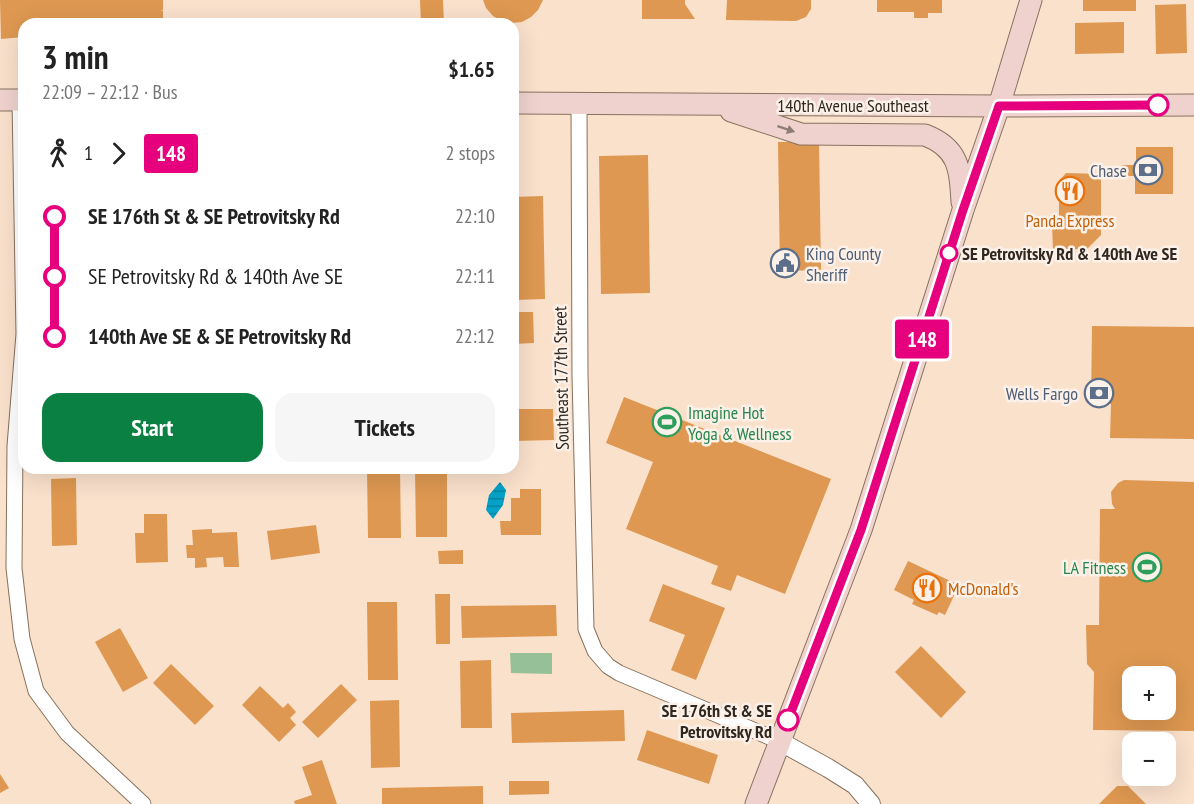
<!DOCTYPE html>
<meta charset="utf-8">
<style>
:root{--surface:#fff;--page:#f6f6f6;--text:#222;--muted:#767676;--accent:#0b8043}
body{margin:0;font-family:"PT Sans Narrow",sans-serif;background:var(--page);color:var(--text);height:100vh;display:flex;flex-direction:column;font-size:22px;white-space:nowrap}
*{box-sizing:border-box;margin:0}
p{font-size:20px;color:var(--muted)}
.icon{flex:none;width:33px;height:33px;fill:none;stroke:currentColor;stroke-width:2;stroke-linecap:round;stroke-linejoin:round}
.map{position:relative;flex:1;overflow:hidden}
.panel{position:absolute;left:18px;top:18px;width:501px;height:456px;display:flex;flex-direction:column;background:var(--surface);border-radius:18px;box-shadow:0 6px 24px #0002}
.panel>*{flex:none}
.badge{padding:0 12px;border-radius:4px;font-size:21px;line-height:39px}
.tools{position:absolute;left:1122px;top:666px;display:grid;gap:12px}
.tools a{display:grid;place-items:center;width:54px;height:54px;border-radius:12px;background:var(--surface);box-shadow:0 6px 24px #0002;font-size:30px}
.map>.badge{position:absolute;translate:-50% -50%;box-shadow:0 0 0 3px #fff}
.legs{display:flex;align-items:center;gap:9px;height:66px;padding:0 24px;font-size:20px}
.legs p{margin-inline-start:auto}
.headline{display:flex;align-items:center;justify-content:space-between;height:102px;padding:0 24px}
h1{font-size:33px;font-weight:700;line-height:45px}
.cta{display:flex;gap:12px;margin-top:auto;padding:12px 24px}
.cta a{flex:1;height:69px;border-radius:18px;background:var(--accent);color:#fff;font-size:24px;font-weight:700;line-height:69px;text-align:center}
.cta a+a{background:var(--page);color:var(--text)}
ul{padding:0 24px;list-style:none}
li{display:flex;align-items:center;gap:21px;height:60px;font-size:22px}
li i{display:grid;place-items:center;width:9px;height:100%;margin:0 8px;background:currentColor}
li i::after{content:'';width:15px;height:15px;margin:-8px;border:4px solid;border-radius:50%;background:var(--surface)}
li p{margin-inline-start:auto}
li:first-child i{background:linear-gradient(#0000 50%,currentColor 0)}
li:last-child i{background:linear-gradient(currentColor 50%,#0000 0)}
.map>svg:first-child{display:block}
.grass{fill:#96c198}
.water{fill:url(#water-rules)}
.building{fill:#de9851;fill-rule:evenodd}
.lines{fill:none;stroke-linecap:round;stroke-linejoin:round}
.minor-casing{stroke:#87725e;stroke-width:17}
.tertiary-casing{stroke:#87725e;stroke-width:20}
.secondary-casing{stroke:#87725e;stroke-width:23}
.minor{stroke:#fff;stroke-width:15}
.tertiary{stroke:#fff;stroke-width:18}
.secondary{stroke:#efd2ce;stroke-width:21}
.oneway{fill:#907c76}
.line-1-casing{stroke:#fff;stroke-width:14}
.line-1{stroke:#e6007e;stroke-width:9}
.stop-1-dot{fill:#fff;stroke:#e6007e;stroke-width:3}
.labels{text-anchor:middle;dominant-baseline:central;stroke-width:5;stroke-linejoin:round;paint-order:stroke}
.street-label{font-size:18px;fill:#30271f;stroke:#fbf1e9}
.service-label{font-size:18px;fill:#4e5e75;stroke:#fbf1e9;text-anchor:end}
.food-label{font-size:18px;fill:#c56008;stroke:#fbf1e9}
.stop-label{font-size:18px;font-weight:bold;fill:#30271f;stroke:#fbf1e9;text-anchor:start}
.leisure-label{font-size:18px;fill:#27864d;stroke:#fbf1e9;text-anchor:start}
</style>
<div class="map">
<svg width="1194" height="804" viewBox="0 0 1194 804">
<defs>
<pattern id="water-rules" width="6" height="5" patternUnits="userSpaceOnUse" patternTransform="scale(1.5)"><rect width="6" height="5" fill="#05a2c7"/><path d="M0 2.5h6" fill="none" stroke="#0784a1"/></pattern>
</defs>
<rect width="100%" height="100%" fill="#fae1cc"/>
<!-- grass -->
<path class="grass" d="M510,653H552V674L511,673Z"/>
<!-- water -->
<path class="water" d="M500,482L506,490L503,505L493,519L486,510L489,495Z"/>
<!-- building -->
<path class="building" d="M0,0H163V10H161L163,11V24H24V37L1,39Z
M420,0H443L444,24H421Z
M483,0H543L538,10L531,17L522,22L512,23L502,21L493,16L486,8Z
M642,0H685V4L695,19H642Z
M727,0H811V9L806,17L796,21L726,20Z
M877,0H942V13H928V18H914V12H877Z
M1083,0H1136V11H1083Z
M1186,4L1187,53L1156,54L1155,5Z
M1124,22V53L1075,54V23Z
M778,142H819L821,270L780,271Z
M1136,147H1173V194H1135V176H1122V165H1136Z
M648,155L650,293L601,294L599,156Z
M1066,173L1101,174V235L1087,249L1053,250L1052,225L1059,218V181Z
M543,196L545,299L514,300L513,197Z
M513,312H533L534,343L513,344Z
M1092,326L1194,327V439L1110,438L1111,404L1091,403Z
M624,397L831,479L785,594L737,575L731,591L711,584L718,566L626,529L653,462L606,443Z
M513,409H553L554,440L513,441Z
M367,468H400L401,538H368Z
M415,468H447V537H416Z
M76,478L77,545L52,546L51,479Z
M1124,480L1194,482V731L1093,730L1094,672L1087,664L1086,625H1099L1100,509H1115L1112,504L1111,492L1118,483ZM1132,676H1166V710H1132Z
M520,489H541V535H501L500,521H511V498H520Z
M144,514H167L168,562L136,563L135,533H144Z
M316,525L320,553L271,560L267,531Z
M212,529V533L237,532L239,567H224L223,557L206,558L207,567L195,568V558H187L186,545H193L192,530Z
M463,550V564H439L438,551Z
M908,561L959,585L945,615L939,612L937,615L912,604L914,600L894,590Z
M663,584L725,608L696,680L671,670L685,635L649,621Z
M435,594H450V644H436Z
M367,602H397L398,680H368Z
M556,605L557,636L462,638L461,606Z
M120,628L148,678L123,692L95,642Z
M921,646L966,692L941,718L895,672Z
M491,660L492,728H461L460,661Z
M171,664L214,706L195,725L153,683Z
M341,684L357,700L318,738L302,722Z
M260,686L283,708L288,703L296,712L290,718L296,725L279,742L242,705Z
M399,700L400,767L371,768L370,701Z
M624,710L625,741L512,743L511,713Z
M647,730L718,755L709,784L637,760Z
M322,760L337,804H295L294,801L312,795L302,767Z
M0,774L9,788L0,793Z
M509,781H549V794L509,795Z
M483,786V804H382V788Z
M1117,786H1128L1146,804H1099Z"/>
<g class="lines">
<!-- minor casing -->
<g class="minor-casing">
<path id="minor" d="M20,100L24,334L15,446L14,568L22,639L36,691L67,733L143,804
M579,103L580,375L586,629L595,651L608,666L619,673L779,741"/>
</g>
<!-- tertiary casing -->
<g class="tertiary-casing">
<path id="tertiary" d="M779,741L828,768L855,785L871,804"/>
</g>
<!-- secondary casing -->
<g class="secondary-casing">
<path id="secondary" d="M0,100H24
M513,103L999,106L1194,105
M731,111L801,134L925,135C959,148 960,169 962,202
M756,804L861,530L963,210L999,106L1031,0"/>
</g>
<!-- minor -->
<use href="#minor" class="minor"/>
<!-- tertiary -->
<use href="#tertiary" class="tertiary"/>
<!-- secondary -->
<use href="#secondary" class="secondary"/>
</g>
<!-- one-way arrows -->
<defs><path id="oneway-solid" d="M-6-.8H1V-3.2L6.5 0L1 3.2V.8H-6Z" transform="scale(1.5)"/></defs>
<use class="oneway" href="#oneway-solid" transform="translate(786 129) rotate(18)"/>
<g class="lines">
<!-- line-1 casing -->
<g class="line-1-casing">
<path id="line-1" d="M788,720L861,530L963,210L999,106L1158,105"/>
</g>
<!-- line-1 -->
<use href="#line-1" class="line-1"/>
</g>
<!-- icons -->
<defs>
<g id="bank-ring" transform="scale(1.5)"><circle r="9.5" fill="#fbf1e9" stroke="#5c6f8a" stroke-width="1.5"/><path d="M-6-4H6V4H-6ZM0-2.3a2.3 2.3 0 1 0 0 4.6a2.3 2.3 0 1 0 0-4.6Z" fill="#5c6f8a"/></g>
<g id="restaurant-ring" transform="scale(1.5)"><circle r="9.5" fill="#fbf1e9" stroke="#e8710a" stroke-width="1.5"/><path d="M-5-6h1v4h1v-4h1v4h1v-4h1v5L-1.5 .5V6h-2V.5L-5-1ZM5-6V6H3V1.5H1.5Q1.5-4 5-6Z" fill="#e8710a"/></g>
<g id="civic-ring" transform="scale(1.5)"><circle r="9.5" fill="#fbf1e9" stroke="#5c6f8a" stroke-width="1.5"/><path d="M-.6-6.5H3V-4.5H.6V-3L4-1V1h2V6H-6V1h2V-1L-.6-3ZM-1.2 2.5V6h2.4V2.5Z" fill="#5c6f8a"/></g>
<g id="stadium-ring" transform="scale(1.5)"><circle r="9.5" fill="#fbf1e9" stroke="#2e9e5b" stroke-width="1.5"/><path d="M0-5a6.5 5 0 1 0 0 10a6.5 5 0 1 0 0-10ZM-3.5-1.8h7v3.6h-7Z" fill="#2e9e5b"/></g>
</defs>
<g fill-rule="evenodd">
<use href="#bank-ring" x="1148" y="170"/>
<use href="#restaurant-ring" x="1070" y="191"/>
<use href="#civic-ring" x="785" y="263"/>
<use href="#bank-ring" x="1099" y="393"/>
<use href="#stadium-ring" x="667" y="422"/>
<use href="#stadium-ring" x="1147" y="567"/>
<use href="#restaurant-ring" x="927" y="588"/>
</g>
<!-- markers -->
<g class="stop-1-dot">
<circle cx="1158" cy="105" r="10"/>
<circle cx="949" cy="253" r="8"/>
<circle cx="788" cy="720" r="10"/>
</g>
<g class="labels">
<!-- street labels -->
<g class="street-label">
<text x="853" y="105">140th Avenue Southeast</text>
<text transform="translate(561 378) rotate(-91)">Southeast 177th Street</text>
</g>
<!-- service labels -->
<g class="service-label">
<text x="1127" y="170">Chase</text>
<text x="806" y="253" text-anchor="start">King County<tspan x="806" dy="21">Sheriff</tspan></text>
<text x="1078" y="393">Wells Fargo</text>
</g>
<!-- food labels -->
<g class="food-label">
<text x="1070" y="220">Panda Express</text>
<text x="948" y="588" text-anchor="start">McDonald's</text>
</g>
<!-- stop labels -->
<g class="stop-label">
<text x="962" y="253">SE Petrovitsky Rd &amp; 140th Ave SE</text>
<text x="772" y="710" text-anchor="end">SE 176th St &amp; SE<tspan x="772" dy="21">Petrovitsky Rd</tspan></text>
</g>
<!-- leisure labels -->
<g class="leisure-label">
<text x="688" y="412">Imagine Hot<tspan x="688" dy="21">Yoga &amp; Wellness</tspan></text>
<text x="1126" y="567" text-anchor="end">LA Fitness</text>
</g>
</g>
</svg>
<div class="tools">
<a>+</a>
<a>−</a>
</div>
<b class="badge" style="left:922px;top:339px;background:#e6007e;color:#fff">148</b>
<section class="panel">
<div class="headline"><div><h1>3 min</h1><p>22:09 – 22:12 · Bus</p></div><b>$1.65</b></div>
<div class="legs"><svg class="icon" aria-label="walk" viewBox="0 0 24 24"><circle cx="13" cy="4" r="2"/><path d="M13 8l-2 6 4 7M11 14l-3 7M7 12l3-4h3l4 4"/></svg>1<svg class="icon" aria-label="forward" viewBox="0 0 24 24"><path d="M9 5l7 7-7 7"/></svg><b class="badge" style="background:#e6007e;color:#fff">148</b><p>2 stops</p></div>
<ul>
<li><i style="color:#e6007e"></i><b>SE 176th St &amp; SE Petrovitsky Rd</b><p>22:10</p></li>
<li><i style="color:#e6007e"></i><span>SE Petrovitsky Rd &amp; 140th Ave SE</span><p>22:11</p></li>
<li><i style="color:#e6007e"></i><b>140th Ave SE &amp; SE Petrovitsky Rd</b><p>22:12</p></li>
</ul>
<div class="cta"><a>Start</a><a>Tickets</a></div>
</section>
</div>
